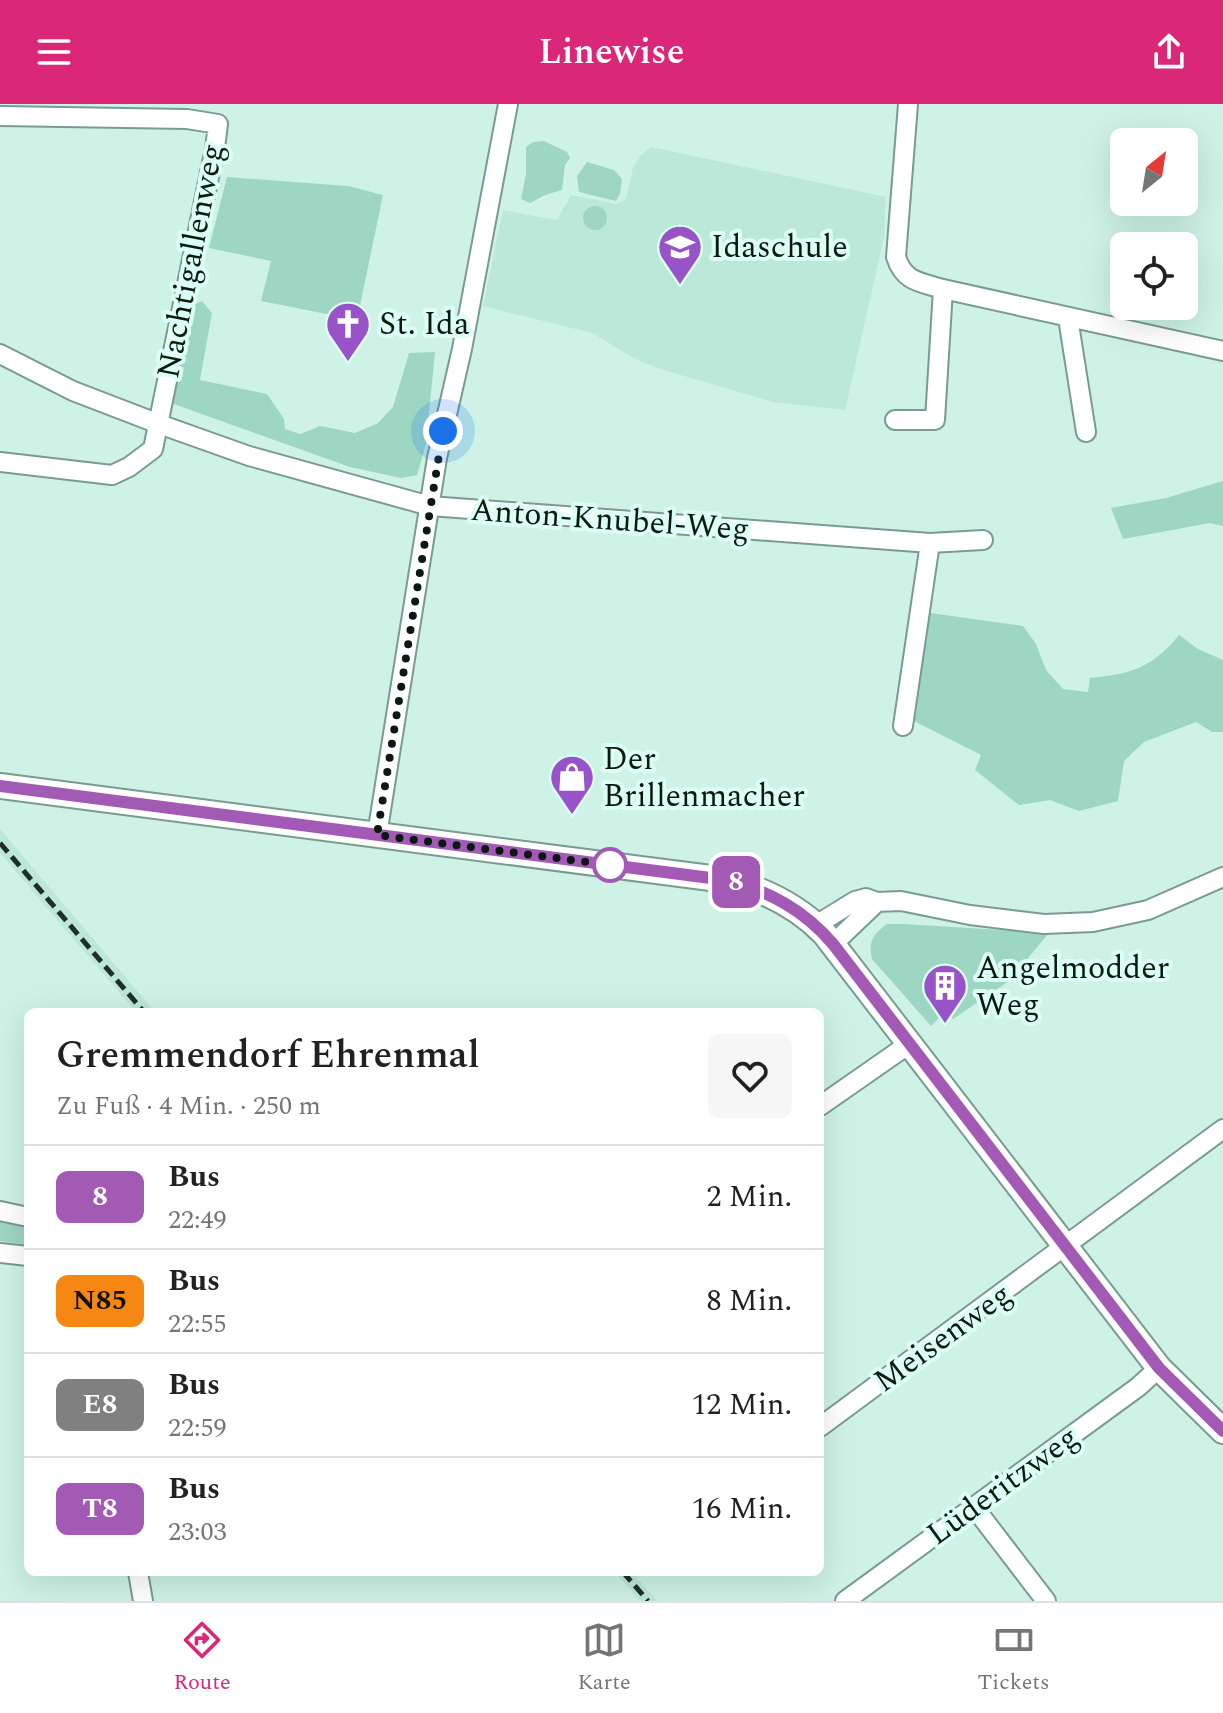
<!DOCTYPE html>
<html lang="de">
<meta charset="utf-8">
<style>
:root{--surface:#fff;--page:#f6f6f6;--text:#202124;--muted:#757577;--line:#e0e0e0;--accent:#db2777}
body{margin:0;font-family:Spectral,serif;background:var(--page);color:var(--text);height:100vh;display:flex;flex-direction:column;font-size:30px;white-space:nowrap}
*{box-sizing:border-box;margin:0}
p{font-size:26px;color:var(--muted)}
.icon{flex:none;width:44px;height:44px;fill:none;stroke:currentColor;stroke-width:2;stroke-linecap:round;stroke-linejoin:round}
.map{position:relative;flex:1;overflow:hidden}
.side{position:absolute;left:24px;top:904px;width:800px;height:568px;display:flex;flex-direction:column;background:var(--surface);border-radius:12px;box-shadow:0 8px 32px #0002}
.side>*{flex:none}
.badge{padding:0 16px;border-radius:12px;font-size:28px;line-height:52px}
.needle{width:52px;rotate:30deg}
.buttons{position:absolute;left:1110px;top:24px;display:grid;gap:16px}
.buttons a{display:grid;place-items:center;width:88px;height:88px;border-radius:12px;background:var(--surface);box-shadow:0 8px 32px #0002;font-size:40px}
.you{position:absolute;width:40px;height:40px;margin:-20px;border:6px solid #fff;border-radius:50%;background:#1a73e8;box-shadow:0 0 0 12px #1a73e833}
.map>.badge{position:absolute;translate:-50% -50%;box-shadow:0 0 0 4px #fff}
.round{display:grid;place-items:center;flex:none;width:84px;height:84px;border-radius:12px;background:var(--page)}
.headline{display:flex;align-items:center;justify-content:space-between;height:136px;padding:0 32px}
h1{font-size:38px;font-weight:600;line-height:60px}
ul{padding:0;list-style:none}
li{display:flex;align-items:center;gap:24px;height:104px;padding:0 32px;border-top:2px solid var(--line)}
li div{flex:1}
li b{display:block;font-size:30px}
li em{font-style:normal}
li .badge{min-width:88px;font-weight:700;text-align:center}
header{display:flex;justify-content:space-between;align-items:center;height:104px;padding:0 32px;background:var(--accent);color:#fff;font-size:36px;font-weight:600}
.menu{display:flex;justify-content:space-around;align-items:center;height:112px;border-top:2px solid var(--line);background:var(--surface);font-size:22px;color:var(--muted)}
.menu a{display:grid;justify-items:center;gap:4px}
.menu .active{color:var(--accent)}
.map>svg:first-child{display:block}
.built{fill:#bbe8d9}
.green{fill:#9ed6c4}
.lines{fill:none;stroke-linecap:round;stroke-linejoin:round}
.street-casing{stroke:#7a9b90;stroke-width:22}
.secondary-casing{stroke:#7a9b90;stroke-width:28}
.street{stroke:#fff;stroke-width:18}
.secondary{stroke:#fff;stroke-width:24}
.rail{stroke:#1f2e29;stroke-width:5;stroke-dasharray:12 6;stroke-linecap:butt}
.line-casing{stroke:#fff;stroke-width:18}
.line{stroke:#a25ab4;stroke-width:12}
.walk{stroke:#0b1814;stroke-width:8;stroke-dasharray:0 14.4}
.stop-dot{fill:#fff;stroke:#a25ab4;stroke-width:4}
.labels{text-anchor:middle;dominant-baseline:central;stroke-width:8;stroke-linejoin:round;paint-order:stroke}
.poi-label{font-size:32px;fill:#0b1814;stroke:#dbfff3;text-anchor:start}
.street-label{font-size:32px;fill:#0b1814;stroke:#dbfff3}
</style>
<header><svg class="icon" aria-label="menu" viewBox="0 0 24 24"><path d="M4 6h16M4 12h16M4 18h16"/></svg>Linewise<svg class="icon" aria-label="share" viewBox="0 0 24 24"><path d="M12 15V3M7 8l5-5 5 5M5 13v7h14v-7"/></svg></header>
<div class="map">
<svg width="1223" height="1497" viewBox="0 0 1223 1497">
<rect width="100%" height="100%" fill="#cef2e6"/>
<!-- built -->
<path class="built" d="M651,43L886,93L884,133L845,306L773,298L667,267L637,256L592,229L483,202L503,106L557,116L571,91L616,100L626,95L633,64L640,52Z
M0,725L155,908H136L0,749Z
M615,1468H632L657,1497H640Z"/>
<!-- green -->
<path class="green" d="M544,37L567,48L570,54L565,61L562,86L545,91L530,99L521,95L526,70V43L533,38Z
M587,58L614,66L622,75L620,90L616,97L579,88L577,72Z
M227,73L348,82L383,91L357,216L261,197L271,157L209,144Z
M583 114a12 12 0 1 1 24 0a12 12 0 1 1-24 0Z
M202,197L212,209L200,276L267,290L284,315L285,325L300,330L320,322L355,329L378,319L393,303L409,249L435,248L426,340L417,371L401,374L350,363L171,299L192,201Z
M1223,377V422L1210,419L1123,435L1111,404L1166,394Z
M930,509L1023,522L1036,540L1046,566L1063,585L1088,588L1090,574C1131,570 1152,564 1179,531L1198,545L1223,556V628H1212L1196,618L1144,638L1124,657L1118,697L1079,707L1050,696L1019,701L975,666L981,651L914,617Z
M887,820H904L1049,829L1009,877L953,915L945,908L931,922L872,855C868,838 873,830 887,820Z
M0,1116L28,1121V1141L0,1137Z"/>
<g class="lines">
<!-- street casing -->
<g class="street-casing">
<path id="street" d="M908,0L896,153C904,178 920,178 943,185L1223,247
M0,12L187,15L218,20L215,44L153,345L129,363L112,371L0,358
M1068,214L1086,328
M0,250L73,287L159,320L249,352L430,402L930,439L983,436
M895,316H935L943,185
M903,622L930,439
M377,731L437,354L462,245L508,0
M816,821L855,797L866,794L877,798L901,797L970,811L1044,820L1093,818L1148,806L1223,773
M833,840L877,798
M820,1002L909,940
M0,1107L28,1113
M0,1149L28,1152
M820,1323L1223,1025
M974,1403L1046,1497
M138,1468L143,1497
M845,1497L1138,1283L1159,1264"/>
</g>
<!-- secondary casing -->
<g class="secondary-casing">
<path id="secondary" d="M0,682L726,776C763,785 796,801 824,829L1159,1264L1223,1327"/>
</g>
<!-- street -->
<use href="#street" class="street"/>
<!-- secondary -->
<use href="#secondary" class="secondary"/>
<!-- rail -->
<path class="rail" d="M0,739L144,908
M623,1468L648,1497"/>
</g>
<g class="lines">
<!-- line casing -->
<g class="line-casing">
<path id="line" d="M0,682L726,776C769,787 804,806 833,840L1159,1264L1223,1327"/>
</g>
<!-- line -->
<use href="#line" class="line"/>
<!-- walk -->
<path class="walk" d="M443,327L377,731L610,761"/>
</g>
<!-- icons -->
<defs>
<g id="school-pin" transform="scale(2.3)"><path d="M0 17L-7.5 6A9.5 9.5 0 1 1 7.5 6Z" fill="#9753c7" stroke="#dbfff3"/><path d="M0-5L7-2L0 1L-7-2ZM-4 1L0 2.5L4 1V4Q0 6-4 4Z" fill="#fff"/></g>
<g id="church-pin" transform="scale(2.3)"><path d="M0 17L-7.5 6A9.5 9.5 0 1 1 7.5 6Z" fill="#9753c7" stroke="#dbfff3"/><path d="M-1.2-6h2.4v3.5h3.3v2.4h-3.3V6h-2.4V-.1h-3.3v-2.4h3.3Z" fill="#fff"/></g>
<g id="shop-pin" transform="scale(2.3)"><path d="M0 17L-7.5 6A9.5 9.5 0 1 1 7.5 6Z" fill="#9753c7" stroke="#dbfff3"/><path d="M-5-2.5h2.3a2.7 3.5 0 0 1 5.4 0H5L5.5 6h-11ZM-1.5-2.5h3a1.5 2.3 0 0 0-3 0Z" fill="#fff"/></g>
<g id="building-pin" transform="scale(2.3)"><path d="M0 17L-7.5 6A9.5 9.5 0 1 1 7.5 6Z" fill="#9753c7" stroke="#dbfff3"/><path d="M-4-6H4V6H1V3H-1V6H-4ZM-2.5-4.3h1.7v1.8h-1.7ZM.8-4.3h1.7v1.8H.8ZM-2.5-1h1.7V.8h-1.7ZM.8-1h1.7V.8H.8Z" fill="#fff"/></g>
</defs>
<g fill-rule="evenodd">
<use href="#school-pin" x="680" y="143"/>
<use href="#church-pin" x="348" y="220"/>
<use href="#shop-pin" x="572" y="673"/>
<use href="#building-pin" x="945" y="882"/>
</g>
<!-- markers -->
<circle class="stop-dot" cx="610" cy="761" r="16"/>
<g class="labels">
<!-- poi labels -->
<g class="poi-label">
<text x="711" y="143">Idaschule</text>
<text x="379" y="220">St. Ida</text>
<text x="603" y="655">Der<tspan x="603" dy="37">Brillenmacher</tspan></text>
<text x="976" y="864">Angelmodder<tspan x="976" dy="37">Weg</tspan></text>
</g>
<!-- street labels -->
<g class="street-label">
<text transform="translate(191 157) rotate(-79)">Nachtigallenweg</text>
<text transform="translate(610 416) rotate(4)">Anton-Knubel-Weg</text>
<text transform="translate(943 1234) rotate(-36)">Meisenweg</text>
<text transform="translate(1003 1382) rotate(-36)">Lüderitzweg</text>
</g>
</g>
</svg>
<div class="buttons">
<a><svg class="needle" viewBox="-14 -14 28 28"><path d="M0-13l5 13h-10z" fill="#e53935"/><path d="M0 13l5-13h-10z" fill="#757577"/></svg></a>
<a><svg class="icon" aria-label="locate" viewBox="0 0 24 24"><circle cx="12" cy="12" r="6"/><path d="M12 2v4M12 18v4M2 12h4M18 12h4"/></svg></a>
</div>
<div class="you" style="left:443px;top:327px"></div>
<b class="badge" style="left:736px;top:778px;background:#a25ab4;color:#fff">8</b>
<section class="side">
<div class="headline"><div><h1>Gremmendorf Ehrenmal</h1><p>Zu Fuß · 4 Min. · 250 m</p></div><a class="round"><svg class="icon" aria-label="heart" viewBox="0 0 24 24"><path d="M12 20l-8-8c-3-5 5-10 8-4 3-6 11-1 8 4z"/></svg></a></div>
<ul>
<li><span class="badge" style="background:#a25ab4;color:#fff">8</span><div><b>Bus</b><p>22:49</p></div><em>2 Min.</em></li>
<li><span class="badge" style="background:#f68712;color:#111">N85</span><div><b>Bus</b><p>22:55</p></div><em>8 Min.</em></li>
<li><span class="badge" style="background:#808080;color:#fff">E8</span><div><b>Bus</b><p>22:59</p></div><em>12 Min.</em></li>
<li><span class="badge" style="background:#a25ab4;color:#fff">T8</span><div><b>Bus</b><p>23:03</p></div><em>16 Min.</em></li>
</ul>
</section>
</div>
<nav class="menu">
<a class="active"><svg class="icon" aria-label="directions" viewBox="0 0 24 24"><path d="M12 3l9 9-9 9-9-9zM9 14v-3h6M13 9l2 2-2 2"/></svg>Route</a>
<a><svg class="icon" aria-label="map" viewBox="0 0 24 24"><path d="M3 6l6-2 6 2 6-2v14l-6 2-6-2-6 2zM9 4v14M15 6v14"/></svg>Karte</a>
<a><svg class="icon" aria-label="tickets" viewBox="0 0 24 24"><path d="M3 7h18v10H3zM15 7v10"/></svg>Tickets</a>
</nav>
